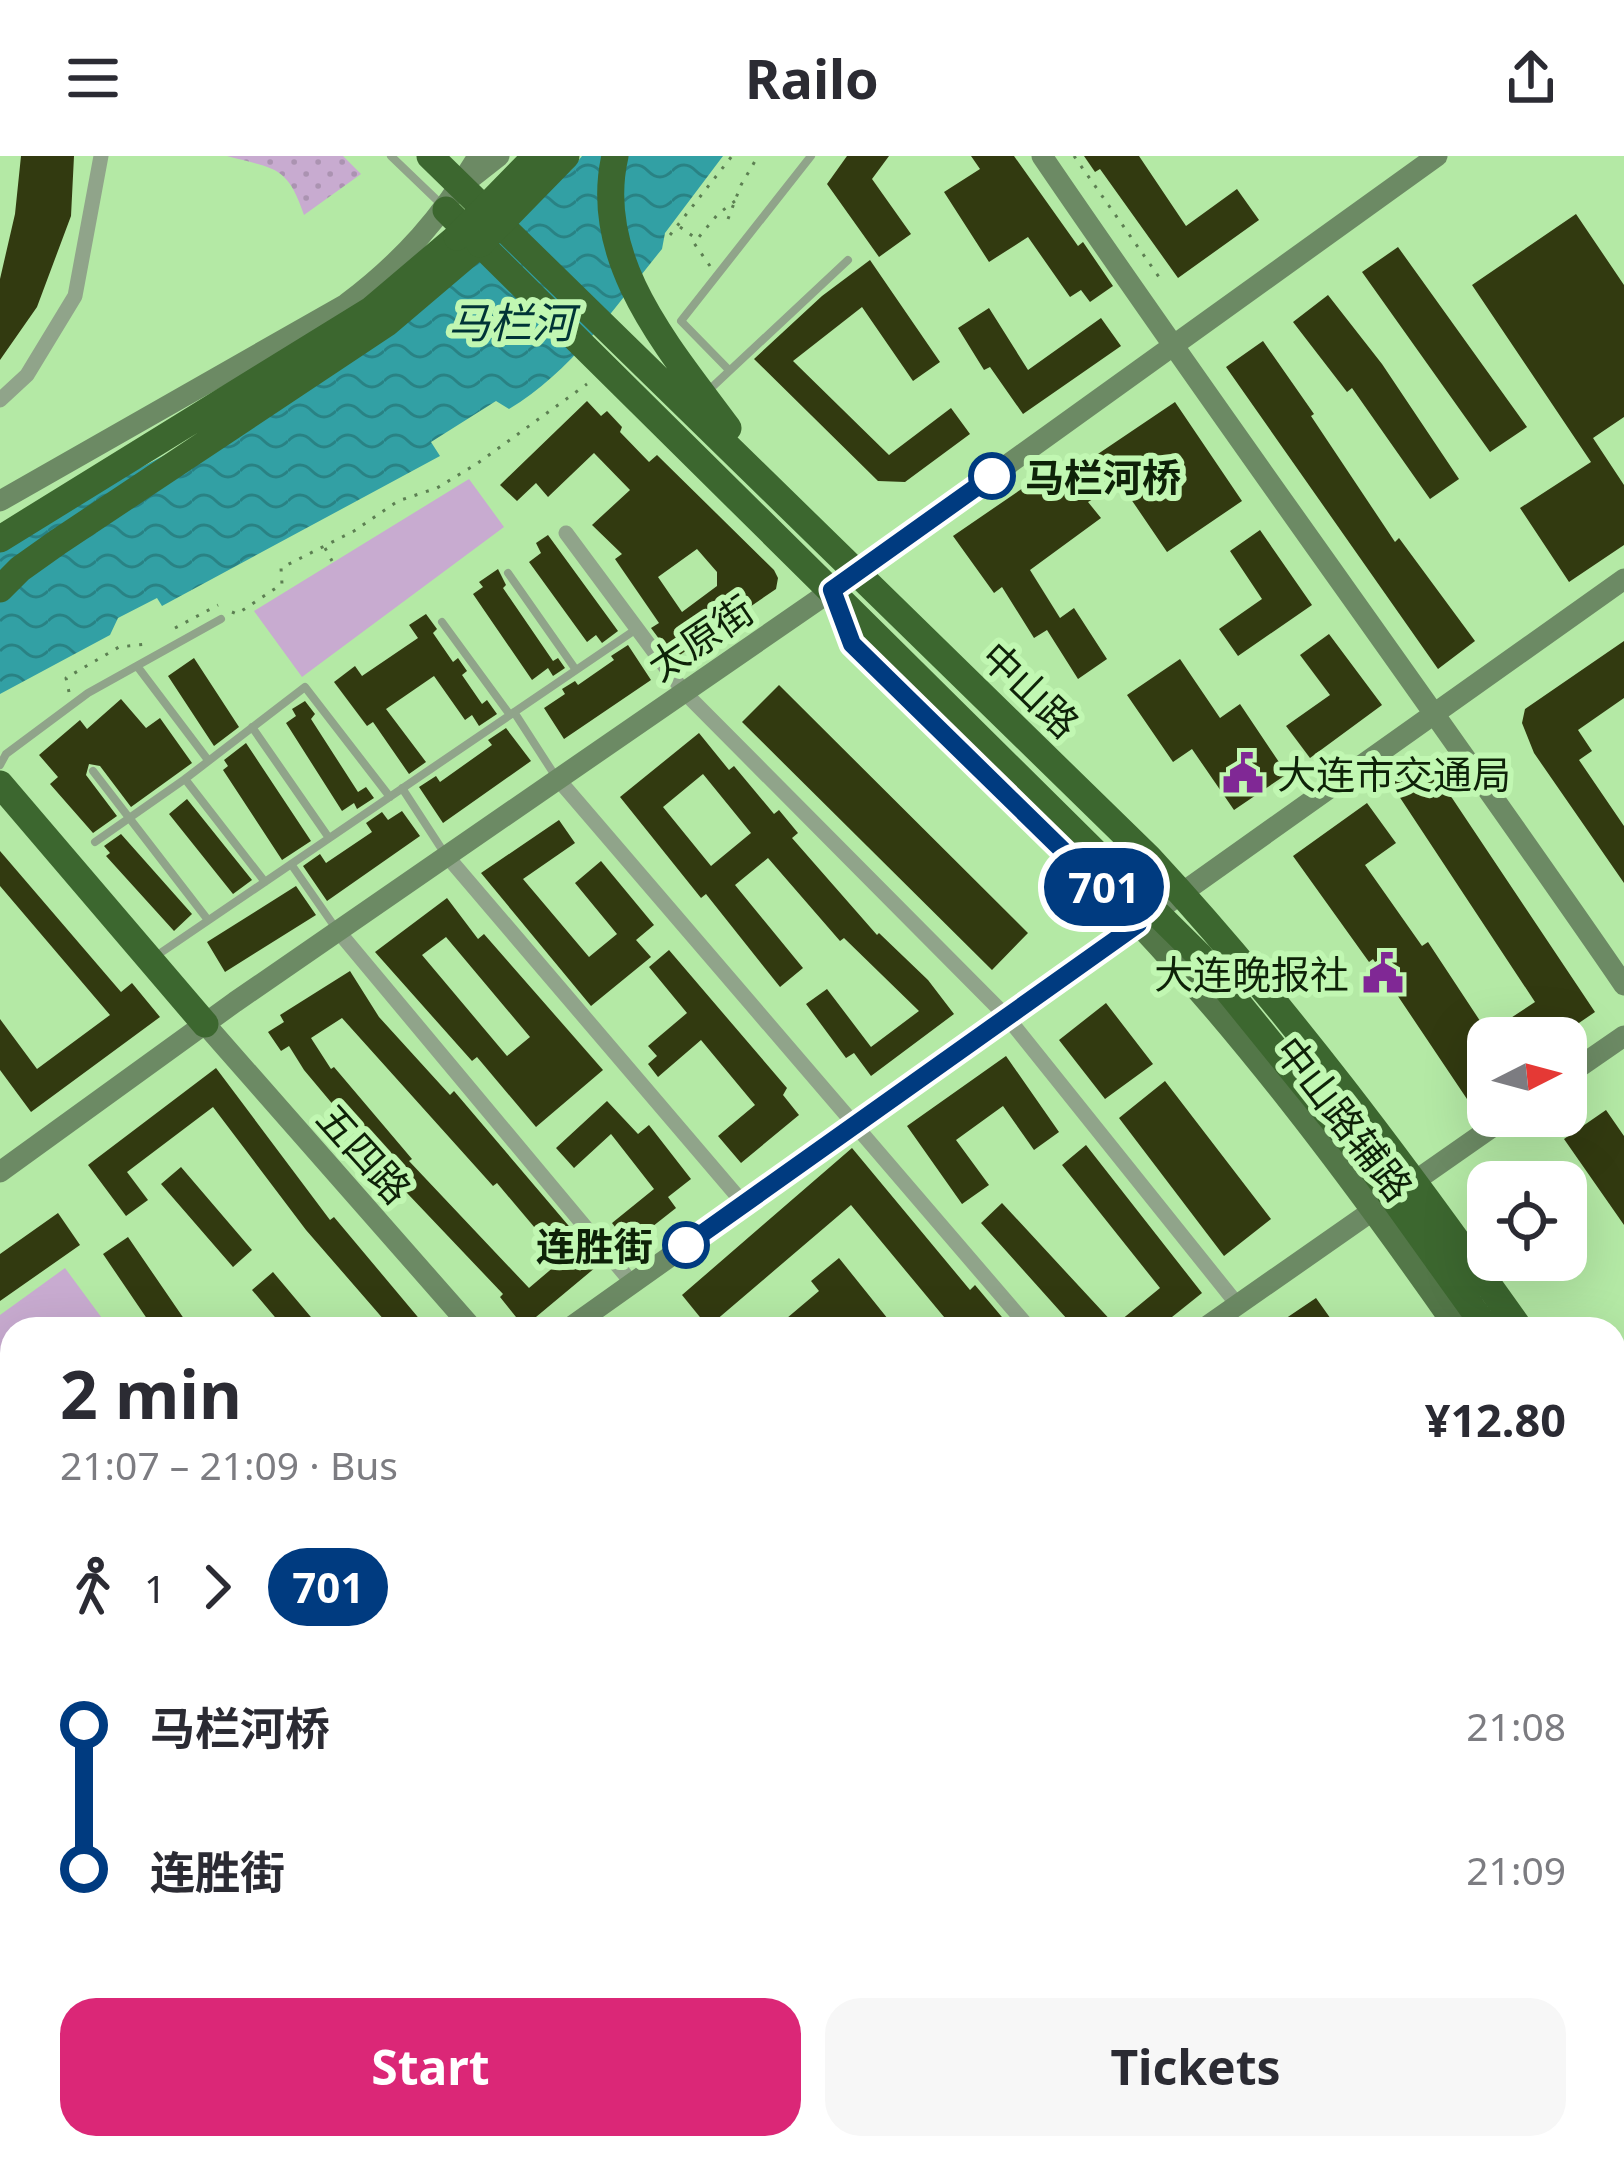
<!DOCTYPE html>
<meta charset="utf-8">
<style>
:root{--surface:#fff;--page:#f7f7f7;--text:#2b2b33;--muted:#7c7c81;--accent:#db2777}
body{margin:0;font-family:"Noto Sans","Noto Sans SC",sans-serif;background:var(--page);color:var(--text);height:100vh;display:flex;flex-direction:column;font-size:45px;white-space:nowrap}
*{box-sizing:border-box;margin:0}
p{font-size:39px;color:var(--muted)}
.icon{flex:none;width:66px;height:66px;fill:none;stroke:currentColor;stroke-width:2;stroke-linecap:round;stroke-linejoin:round}
.map{position:relative;flex:1;overflow:hidden}
.details{position:absolute;left:0px;top:1161px;width:1626px;height:843px;display:flex;flex-direction:column;background:var(--surface);border-radius:36px 36px 0 0;box-shadow:0 12px 48px #0002}
.details>*{flex:none}
.badge{padding:0 24px;border-radius:39px;font-size:42px;line-height:78px}
.needle{width:78px;rotate:84deg}
.buttons{position:absolute;left:1467px;top:861px;display:grid;gap:24px}
.buttons a{display:grid;place-items:center;width:120px;height:120px;border-radius:24px;background:var(--surface);box-shadow:0 12px 48px #0002;font-size:60px}
.map>.badge{position:absolute;translate:-50% -50%;box-shadow:0 0 0 6px #fff}
.legs{display:flex;align-items:center;gap:18px;height:132px;padding:0 60px;font-size:39px}
.legs p{margin-inline-start:auto}
.overview{display:flex;align-items:center;justify-content:space-between;height:204px;padding:0 60px}
h1{font-size:66px;font-weight:700;line-height:90px}
.primary-button{display:flex;gap:24px;margin-top:auto;padding:24px 60px}
.primary-button a{flex:1;height:138px;border-radius:36px;background:var(--accent);color:#fff;font-size:48px;font-weight:700;line-height:138px;text-align:center}
.primary-button a+a{background:var(--page);color:var(--text)}
ul{padding:0 60px;list-style:none}
li{display:flex;align-items:center;gap:42px;height:144px;font-size:45px}
li i{display:grid;place-items:center;width:18px;height:100%;margin:0 15px;background:currentColor}
li i::after{content:'';width:30px;height:30px;margin:-15px;border:9px solid;border-radius:50%;background:var(--surface)}
li p{margin-inline-start:auto}
li:first-child i{background:linear-gradient(#0000 50%,currentColor 0)}
li:last-child i{background:linear-gradient(currentColor 50%,#0000 0)}
header{display:flex;justify-content:space-between;align-items:center;height:156px;padding:0 60px;background:var(--surface);font-size:54px;font-weight:700}
.map>svg:first-child{display:block}
.grass{fill:url(#grass-dots)}
.park{fill:#c8abd0}
.water{fill:url(#water-waves)}
.building{fill:#323a10;fill-rule:evenodd}
.lines{fill:none;stroke-linecap:round;stroke-linejoin:round}
.path{stroke:#5c7f52;stroke-width:3;stroke-dasharray:3 9;stroke-linecap:butt}
.lane{stroke:#90a48a;stroke-width:8}
.street{stroke:#90a48a;stroke-width:15}
.secondary{stroke:#6c8a64;stroke-width:21}
.primary{stroke:#537748;stroke-width:24}
.highway{stroke:#3c672f;stroke-width:27}
.highway-bridge{stroke:#3c672f;stroke-width:27}
.line-1-casing{stroke:#fff;stroke-width:27}
.line-1{stroke:#003b80;stroke-width:18}
.stop-1-dot{fill:#fff;stroke:#003b80;stroke-width:6}
.labels{text-anchor:middle;dominant-baseline:central;stroke-width:12;stroke-linejoin:round;paint-order:stroke}
.stop-label{font-size:39px;font-weight:bold;fill:#0e2208;stroke:#c1f7b2;text-anchor:start}
.street-label{font-size:39px;fill:#0e2208;stroke:#c1f7b2}
.poi-label{font-size:39px;fill:#0e2208;stroke:#c1f7b2;text-anchor:start}
.water-label{font-size:42px;font-style:italic;fill:#003436;stroke:#c1f7b2}
</style>
<header><svg class="icon" aria-label="menu" viewBox="0 0 24 24"><path d="M4 6h16M4 12h16M4 18h16"/></svg>Railo<svg class="icon" aria-label="share" viewBox="0 0 24 24"><path d="M12 15V3M7 8l5-5 5 5M5 13v7h14v-7"/></svg></header>
<div class="map">
<svg width="1624" height="2002" viewBox="0 0 1624 2002">
<defs>
<pattern id="grass-dots" width="8" height="8" patternUnits="userSpaceOnUse" patternTransform="scale(3)"><rect width="8" height="8" fill="#c8abd0"/><path d="M2 2h.1M6 6h.1" fill="none" stroke="#ab93b1" stroke-width="1.8" stroke-linecap="round"/></pattern>
<pattern id="water-waves" width="16" height="10" patternUnits="userSpaceOnUse" patternTransform="scale(3)"><rect width="16" height="10" fill="#32a0a4"/><path d="M0 5q4-4 8 0t8 0" fill="none" stroke="#298284"/></pattern>
</defs>
<rect width="100%" height="100%" fill="#b4e9a5"/>
<!-- grass -->
<path class="grass" d="M227,0H343L361,18L304,59C287,8 274,13 227,0Z"/>
<!-- park -->
<path class="park" d="M469,323L504,371L302,521L254,455Z
M65,1112L110,1173H12V1359L0,1343V1159Z"/>
<!-- water -->
<path class="water" d="M582,0H723L665,77L662,93C616,149 572,216 509,253L496,245L431,286L440,300L162,450L157,442L118,462L110,479L0,538V384L233,264L571,14Z"/>
<!-- building -->
<path class="building" d="M21,0H74L71,60L37,151L0,204V123L15,58Z
M847,0H889L872,23L911,78L879,101L827,28Z
M971,0H1014L1078,90L1083,86L1113,130L1090,146L1081,134L1070,141L1028,81L989,106L944,36L980,13Z
M1084,0H1139L1186,70L1237,33L1259,64L1178,122L1100,13L1095,16Z
M1576,58L1624,129V261L1593,282L1624,329V389L1569,426L1520,352L1591,306L1472,129Z
M1398,91L1527,271L1490,296L1362,116Z
M870,104L940,206L913,225L862,151L793,205L889,299L951,252L970,278L905,326L878,325L754,203L822,140Z
M1328,139L1382,208L1459,323L1430,343L1352,232L1347,236L1293,166Z
M989,152L1028,214L1101,162L1121,190L1023,258L990,211L984,214L958,172Z
M1263,185L1314,258L1311,260L1395,386L1399,382L1475,485L1438,513L1226,211Z
M587,245L601,260L607,255L622,271L620,276L649,306L657,299L774,414L778,422L776,433L674,503L651,472L659,467L615,403L622,398L592,369L630,334L594,297L548,341L536,327L517,345L500,329ZM697,393L717,416V430L682,456L658,421Z
M1175,246L1242,345L1167,396L1120,327L1088,346L1101,362L1030,414L1060,462L1074,452L1107,503L1078,523L1047,474L1034,482L1002,431L994,437L953,380L1061,306L1067,314L1084,303L1086,306Z
M1260,374L1312,449L1238,500L1219,473L1262,443L1230,395Z
M548,379L618,475L602,487L596,479L587,486L529,406L541,397L536,387Z
M498,413L506,429L503,432L553,505L558,502L565,512L553,520L548,512L532,524L473,438L483,431L479,426Z
M426,458L437,473L433,477L453,506L458,502L467,515L462,519L482,548L487,544L497,558L479,570L472,559L465,564L434,520L386,553L426,606L409,618L373,566L367,570L334,526L355,510L362,520L418,482L409,469Z
M1329,478L1382,549L1310,602L1286,570L1330,539L1300,499Z
M1624,485V542L1578,574L1592,595L1579,604L1624,670V727L1534,597L1522,567L1525,553Z
M628,489L651,524L564,583L544,552L565,538L562,533L575,525L578,529L614,504L611,500Z
M194,502L239,571L214,590L168,520Z
M1180,503L1220,562L1240,548L1287,618L1234,654L1192,593L1173,606L1127,539Z
M779,529L1028,777L992,814L742,566Z
M121,543L146,572L160,562L192,607L131,651L100,610L89,608L86,619L117,660L93,677L50,628L58,621L39,599L80,564L87,573Z
M305,545L315,558L311,563L358,636L366,631L374,642L357,653L354,647L342,655L286,567L296,560L292,553Z
M506,572L531,605L443,667L419,631L436,620L440,626L492,589L488,584Z
M699,577L729,614L734,610L774,658L779,654L798,677L792,682L877,779L879,777L928,824L954,858L871,920L854,897L846,902L806,848L827,833L871,891L919,855L844,782L840,785L768,702L735,729L803,812L780,831L706,738L701,742L620,641ZM703,618L751,677L711,710L663,651Z
M246,587L311,685L282,704L223,614L228,610L224,604Z
M1426,603L1595,856L1557,882H1488V929L1467,943L1373,803L1369,806L1293,700L1367,647L1396,687L1365,709L1422,790L1428,786L1488,877L1535,846L1391,628Z
M187,643L252,724L233,738L169,658Z
M402,655L420,680L327,745L303,710L320,698L326,707L372,676L366,667L382,656L388,664Z
M559,664L575,687L523,723L589,801L617,778L575,727L601,705L654,769L636,784L651,801L591,850L481,717Z
M121,678L192,758L174,775L106,700L110,697L104,690Z
M0,695L121,836L132,827L160,861L31,956L0,914V863L37,913L110,859L0,730Z
M296,730L316,759L225,816L207,786Z
M447,742L478,783L484,778L603,914L536,971L477,901L472,905L375,796ZM446,781L530,881L507,900L422,799Z
M669,794L787,932L783,939L799,959L741,1007L718,980L755,949L701,884L658,921L648,908L657,900L648,890L687,857L649,811Z
M350,815L379,861L450,939L454,935L585,1089L582,1094L596,1111L524,1171L500,1141L503,1138L407,1037L304,914L289,890L281,895L268,876L284,866L280,859ZM342,862L493,1030L497,1027L562,1104L529,1132L409,1005L412,1003L334,911L331,913L311,882Z
M1106,847L1153,908L1105,943L1059,884Z
M1006,900L1059,976L1034,994L1003,950L956,984L989,1029L962,1048L907,970Z
M216,912L330,1064L334,1061L422,1166L414,1173H392L306,1074L213,951L127,1016L148,1044L126,1060L88,1009Z
M1165,925L1271,1063L1224,1100L1119,962Z
M607,945L638,978L649,969L691,1023L668,1041L676,1052L629,1089L612,1067L654,1033L611,978L574,1012L556,992Z
M1606,954L1624,980V1069L1564,983Z
M1086,989L1202,1137L1157,1173H1076L981,1067L1002,1047L1115,1169L1160,1132L1062,1009Z
M852,992L970,1134L975,1129L1012,1173H954L851,1049L708,1171L682,1139Z
M181,1011L252,1094L233,1111L161,1028Z
M58,1057L80,1089L0,1145V1098Z
M128,1081L191,1173H154L103,1098Z
M839,1102L896,1173H774L819,1135L811,1125Z
M273,1116L321,1173H285L252,1134Z
M1316,1142L1338,1173H1270Z"/>
<g class="lines">
<!-- path -->
<path class="path" d="M1074,0L1159,121
M728,63L741,29L758,0
M680,71L697,83
M670,79L732,0
M710,110L694,87L718,58L735,45
M325,392L332,405
M232,456L237,458L282,428L281,412L354,375L398,345L437,332L478,307L587,228
M175,472L218,449
M69,536L66,522L119,491L147,488"/>
<!-- lane -->
<path class="lane" d="M391,0L442,49
M728,213L681,165L811,0
M709,234L848,104
M508,417L576,514
M442,466L510,559
M137,510L208,604
M514,556L556,621
M252,571L329,682
M0,609L6,598L88,537L221,463
M93,615L208,764
M185,623L265,726
M402,632L445,698
M95,686L185,623L305,531L390,641
M291,708L337,774
M156,800L635,474"/>
<!-- street -->
<path class="street" d="M0,244L27,219L75,140L101,0
M566,377L684,536L1007,861L1237,1148
M557,622L1030,1173
M446,699L744,1048
M338,775L632,1127
M509,1992L516,2002
M893,1992L900,2002
M20,2002L34,1992"/>
<!-- secondary -->
<path class="secondary" d="M1042,0C1232,279 1433,551 1624,829
M471,22L499,0
M0,345L346,148C403,105 442,61 478,0
M205,868L473,1173
M1566,920L1624,880
M0,1016L235,846L857,417L1437,0
M568,1173L1624,423
M1203,1173L1508,960
M0,1571L12,1563
M1614,1847L1624,1841
M1205,1992L1214,2002
M655,2002L668,1992
M1394,2002L1408,1992"/>
<!-- primary -->
<path class="primary" d="M834,439L852,488C935,568 1022,647 1103,730C1235,865 1350,1019 1458,1173
M1614,1395L1624,1409
M0,1815L12,1832
M128,1992L135,2002"/>
<!-- highway -->
<path class="highway" d="M430,0L1149,702C1285,849 1404,1009 1520,1173
M615,0C591,105 670,193 728,272
M446,54L1199,799L1371,1011L1487,1173
M0,383L371,154L457,81
M0,433L20,413L58,386L387,167L480,88
M0,628L205,868
M1614,1306L1624,1320
M1614,1352L1624,1367"/>
<!-- highway-bridge -->
<path class="highway-bridge" d="M457,81L536,0
M480,88L566,0"/>
</g>
<g class="lines">
<!-- line-1 casing -->
<g class="line-1-casing">
<path id="line-1" d="M686,1089L1138,768L852,488L832,434L992,320"/>
</g>
<!-- line-1 -->
<use href="#line-1" class="line-1"/>
</g>
<!-- icons -->
<defs>
<g id="civic-bare" transform="scale(3.24)"><path d="M-.6-6.5H3V-4.5H.6V-3L4-1V1h2V6H-6V1h2V-1L-.6-3ZM-1.2 2.5V6h2.4V2.5Z" fill="#802895" stroke="#c1f7b2" stroke-width="2.5" paint-order="stroke"/></g>
</defs>
<g fill-rule="evenodd">
<use href="#civic-bare" x="1243" y="617"/>
<use href="#civic-bare" x="1383" y="817"/>
</g>
<!-- markers -->
<g class="stop-1-dot">
<circle cx="992" cy="320" r="21"/>
<circle cx="686" cy="1089" r="21"/>
</g>
<g class="labels">
<!-- stop labels -->
<g class="stop-label">
<text x="1025" y="320">马栏河桥</text>
<text x="653" y="1089" text-anchor="end">连胜街</text>
</g>
<!-- street labels -->
<g class="street-label">
<text transform="translate(700 481) rotate(-34)">太原街</text>
<text transform="translate(1031 533) rotate(44)">中山路</text>
<text transform="translate(1345 962) rotate(52)">中山路辅路</text>
<text transform="translate(365 997) rotate(48)">五四路</text>
</g>
<!-- poi labels -->
<g class="poi-label">
<text x="1277" y="617">大连市交通局</text>
<text x="1349" y="817" text-anchor="end">大连晚报社</text>
</g>
<!-- water labels -->
<g class="water-label">
<text x="511" y="165">马栏河</text>
</g>
</g>
</svg>
<div class="buttons">
<a><svg class="needle" viewBox="-14 -14 28 28"><path d="M0-13l5 13h-10z" fill="#e53935"/><path d="M0 13l5-13h-10z" fill="#7c7c81"/></svg></a>
<a><svg class="icon" aria-label="locate" viewBox="0 0 24 24"><circle cx="12" cy="12" r="6"/><path d="M12 2v4M12 18v4M2 12h4M18 12h4"/></svg></a>
</div>
<b class="badge" style="left:1104px;top:731px;background:#003b80;color:#fff">701</b>
<section class="details">
<div class="overview"><div><h1>2 min</h1><p>21:07 – 21:09 · Bus</p></div><b>¥12.80</b></div>
<div class="legs"><svg class="icon" aria-label="walk" viewBox="0 0 24 24"><circle cx="13" cy="4" r="2"/><path d="M13 8l-2 6 4 7M11 14l-3 7M7 12l3-4h3l4 4"/></svg>1<svg class="icon" aria-label="forward" viewBox="0 0 24 24"><path d="M9 5l7 7-7 7"/></svg><b class="badge" style="background:#003b80;color:#fff">701</b></div>
<ul>
<li><i style="color:#003b80"></i><b>马栏河桥</b><p>21:08</p></li>
<li><i style="color:#003b80"></i><b>连胜街</b><p>21:09</p></li>
</ul>
<div class="primary-button"><a>Start</a><a>Tickets</a></div>
</section>
</div>
